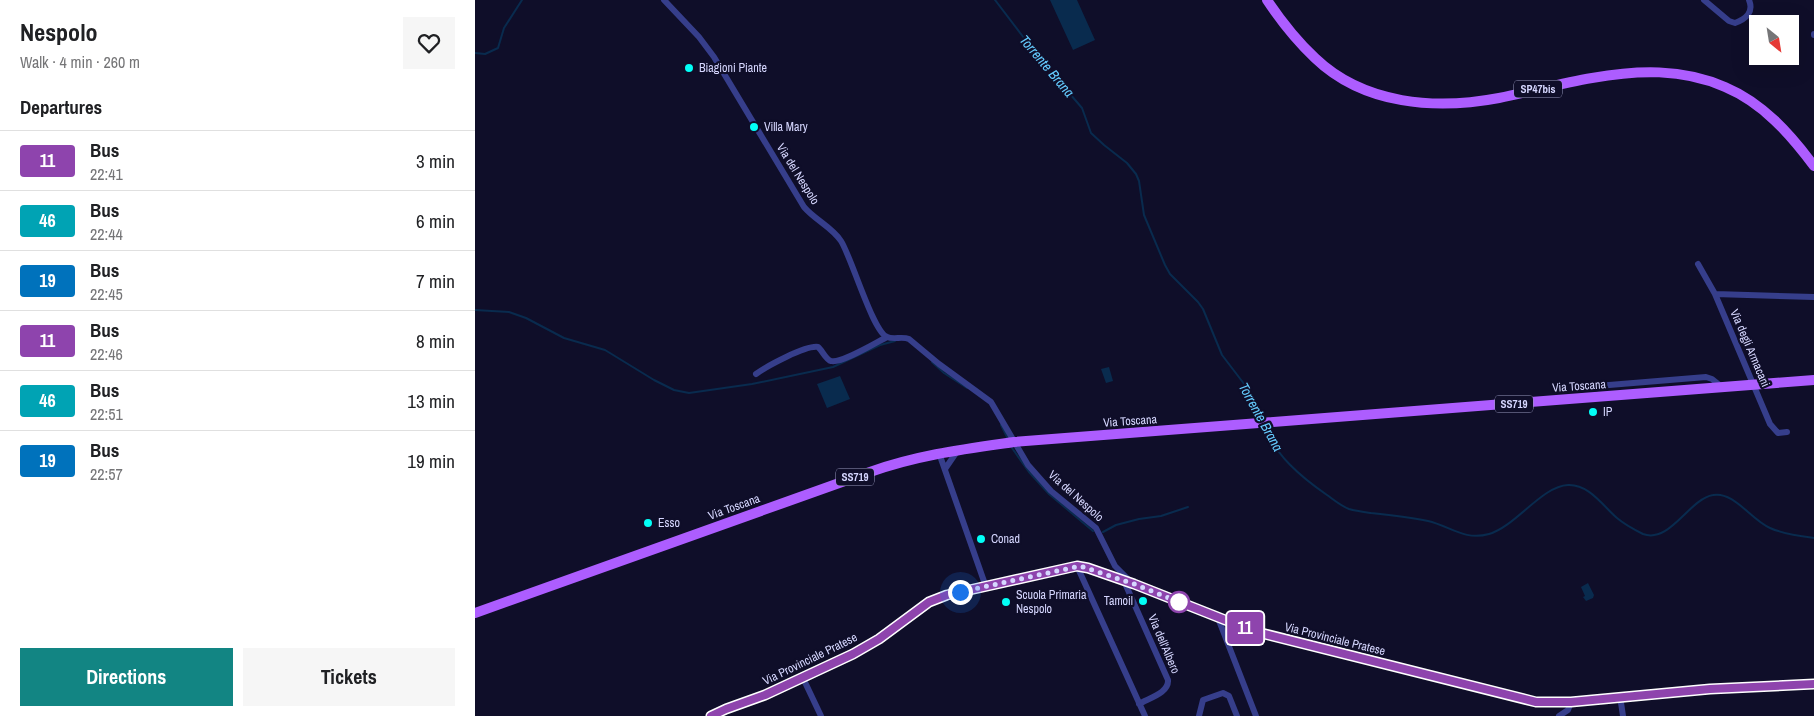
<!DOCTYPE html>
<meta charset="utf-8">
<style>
:root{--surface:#fff;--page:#f6f6f6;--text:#202124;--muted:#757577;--line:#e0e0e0;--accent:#128583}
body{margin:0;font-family:"Archivo Narrow",sans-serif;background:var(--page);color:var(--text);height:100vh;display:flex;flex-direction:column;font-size:19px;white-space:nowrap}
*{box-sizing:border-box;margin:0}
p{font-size:16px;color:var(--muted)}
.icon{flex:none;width:28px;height:28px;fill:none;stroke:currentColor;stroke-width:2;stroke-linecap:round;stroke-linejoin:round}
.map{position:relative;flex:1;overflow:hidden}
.panel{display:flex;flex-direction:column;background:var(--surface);width:475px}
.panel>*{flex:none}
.badge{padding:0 10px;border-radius:4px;font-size:18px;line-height:32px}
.needle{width:32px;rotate:150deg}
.controls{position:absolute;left:1274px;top:15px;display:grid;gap:10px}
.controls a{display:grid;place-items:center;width:50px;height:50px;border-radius:0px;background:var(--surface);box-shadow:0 5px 20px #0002;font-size:25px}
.you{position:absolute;width:25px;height:25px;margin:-12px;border:4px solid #fff;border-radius:50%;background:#1a73e8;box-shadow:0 0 0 8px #1a73e833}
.map>.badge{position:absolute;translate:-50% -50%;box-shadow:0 0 0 2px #fff}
h2{padding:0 20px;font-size:19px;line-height:45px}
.round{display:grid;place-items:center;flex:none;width:52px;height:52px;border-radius:0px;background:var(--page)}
.head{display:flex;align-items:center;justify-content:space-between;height:85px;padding:0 20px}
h1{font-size:24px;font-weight:800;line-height:38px}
.action{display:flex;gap:10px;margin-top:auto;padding:10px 20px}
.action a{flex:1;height:58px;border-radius:0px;background:var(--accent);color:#fff;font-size:20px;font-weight:800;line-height:58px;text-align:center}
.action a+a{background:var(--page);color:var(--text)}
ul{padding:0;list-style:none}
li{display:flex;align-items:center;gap:15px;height:60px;padding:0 20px;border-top:1px solid var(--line)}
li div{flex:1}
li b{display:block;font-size:19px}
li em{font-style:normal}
li .badge{min-width:55px;font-weight:700;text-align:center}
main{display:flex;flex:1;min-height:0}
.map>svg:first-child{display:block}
.water{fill:#092b4e}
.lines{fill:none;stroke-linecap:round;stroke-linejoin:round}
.stream{stroke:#092b4e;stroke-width:2}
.street{stroke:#363e8b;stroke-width:6}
.secondary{stroke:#6d7dff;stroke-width:9}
.primary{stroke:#ad5dff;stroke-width:10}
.line-casing{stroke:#fff;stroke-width:11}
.line{stroke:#8e44ad;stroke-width:8}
.walk{stroke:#d6d7ff;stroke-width:5;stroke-dasharray:0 9}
.poi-dot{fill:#02fff7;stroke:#0f0e29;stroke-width:2}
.stop-dot{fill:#fff;stroke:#8e44ad;stroke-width:2.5}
.labels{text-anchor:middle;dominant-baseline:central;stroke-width:4.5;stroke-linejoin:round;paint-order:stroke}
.shield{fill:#0f0e29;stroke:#9a9bbf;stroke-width:1}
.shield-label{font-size:11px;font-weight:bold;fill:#d6d7ff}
.poi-label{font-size:12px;fill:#d6d7ff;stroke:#0f0e29;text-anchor:start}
.street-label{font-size:12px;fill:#d6d7ff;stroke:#0f0e29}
.water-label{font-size:14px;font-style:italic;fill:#64ccff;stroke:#0f0e29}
</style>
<main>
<section class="panel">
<div class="head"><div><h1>Nespolo</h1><p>Walk · 4 min · 260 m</p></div><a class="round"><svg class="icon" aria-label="heart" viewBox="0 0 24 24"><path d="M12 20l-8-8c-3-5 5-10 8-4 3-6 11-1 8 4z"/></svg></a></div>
<h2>Departures</h2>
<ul>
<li><span class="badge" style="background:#8e44ad;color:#fff">11</span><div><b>Bus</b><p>22:41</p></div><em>3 min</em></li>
<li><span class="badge" style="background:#00a3b4;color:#fff">46</span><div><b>Bus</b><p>22:44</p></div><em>6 min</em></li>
<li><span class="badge" style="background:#0072bc;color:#fff">19</span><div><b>Bus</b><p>22:45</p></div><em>7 min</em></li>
<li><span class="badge" style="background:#8e44ad;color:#fff">11</span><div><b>Bus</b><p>22:46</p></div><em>8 min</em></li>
<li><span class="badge" style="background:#00a3b4;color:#fff">46</span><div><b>Bus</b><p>22:51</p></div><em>13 min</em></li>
<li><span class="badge" style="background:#0072bc;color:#fff">19</span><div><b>Bus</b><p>22:57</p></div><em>19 min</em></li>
</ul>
<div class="action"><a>Directions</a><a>Tickets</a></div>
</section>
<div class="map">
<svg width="1339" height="716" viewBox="0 0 1339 716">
<rect width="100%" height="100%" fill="#0f0e29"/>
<!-- water -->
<path class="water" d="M575,0H602L620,40L598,50Z
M634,367L638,381L631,383L626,369Z
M365,376L375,399L352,408L342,384Z
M1113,583L1119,595L1118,598L1111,601L1108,597L1110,596L1106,587Z"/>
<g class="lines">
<!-- stream -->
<path class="stream" d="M520,0L549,38L553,45L607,108L616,133L629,145L652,163L661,174L664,181L669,215L690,265L695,274L723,302L728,309L747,355L773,389L783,408L787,419
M0,53L10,54L23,48L29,28L47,0
M0,310L34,312L51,318L89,338L130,350L179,380L199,390L214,393L277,384L358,367L405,345L420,341
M457,362L469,373L492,388
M526,425L532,437
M789,426C801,456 826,477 852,495C859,500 866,506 874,509C881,511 889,512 896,513C915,515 934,517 953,521C975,526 989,541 1014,534C1041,526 1067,486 1093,485C1114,484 1128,506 1142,518C1149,524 1160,530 1168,534C1195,544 1214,499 1238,495C1259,491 1276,520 1295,528C1308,534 1324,536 1339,538
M537,448L554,472L574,494L618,531
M628,532L641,525L664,519L686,516L713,507"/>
<!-- street -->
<path class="street" d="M189,0L224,37L239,57L329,207C340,220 357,227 366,241C376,256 398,332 412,337C419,340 427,336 434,339L464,364L516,402L553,465L576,491L621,528L640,566L656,582
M1229,0L1254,21L1260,23C1271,19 1279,12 1274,0
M1339,34V35
M1223,264L1240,294L1295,424L1303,433L1312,432
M1240,294L1339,297
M281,374C292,366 331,345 343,347C347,350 351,360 356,361C366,364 402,342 412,337
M1122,386L1231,377L1237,379L1247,387
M464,453L511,587
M470,469L483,450
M602,566L670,716
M649,581L693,680C694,693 674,698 664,704
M743,618L781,716
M328,678L346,716
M1145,696L1148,716
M724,716L728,700L748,693L754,696L762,716
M1084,716L1093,710L1096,702"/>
<!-- secondary -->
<path class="secondary" d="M236,716L251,709L290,695L378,654L404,639L454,602L472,595L602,566L613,568L659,584L778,631L1061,702H1096L1235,689L1339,684"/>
<!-- primary -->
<path class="primary" d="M792,0C806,21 822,41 840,58C889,105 961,110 1024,98C1055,92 1086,83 1117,78C1162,70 1207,68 1250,87C1288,103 1315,134 1339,166
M0,613L395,472C442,455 490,449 539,442L1339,380"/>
</g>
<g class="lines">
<!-- line casing -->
<g class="line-casing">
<path id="line" d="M236,716L251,709L290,695L378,654L404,639L454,602L472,595L602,566L613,568L659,584L778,631L1061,702H1096L1235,689L1339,684"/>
</g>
<!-- line -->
<use href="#line" class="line"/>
<!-- walk -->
<path class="walk" d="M485,592L605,566L659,584L704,602"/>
</g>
<!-- markers -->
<g class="poi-dot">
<circle cx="214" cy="68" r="5"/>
<circle cx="279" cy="127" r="5"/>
<circle cx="1118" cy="412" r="5"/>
<circle cx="173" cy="523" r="5"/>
<circle cx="506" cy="539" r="5"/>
<circle cx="668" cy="601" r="5"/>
<circle cx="531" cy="602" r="5"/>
</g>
<circle class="stop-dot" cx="704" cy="602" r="10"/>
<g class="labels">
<!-- shield labels -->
<g class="shield">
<rect x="1039" y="80.5" width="48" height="17" rx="4"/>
<rect x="1020" y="395.5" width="38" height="17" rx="4"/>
<rect x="361" y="468.5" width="38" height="17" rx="4"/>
</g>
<g class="shield-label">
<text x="1063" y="89">SP47bis</text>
<text x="1039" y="404">SS719</text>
<text x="380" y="477">SS719</text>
</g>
<!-- poi labels -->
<g class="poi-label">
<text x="224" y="68">Biagioni Piante</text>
<text x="289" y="127">Villa Mary</text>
<text x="1128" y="412">IP</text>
<text x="183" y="523">Esso</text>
<text x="516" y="539">Conad</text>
<text x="541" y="595">Scuola Primaria<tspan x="541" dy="14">Nespolo</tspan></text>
<text x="658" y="601" text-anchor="end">Tamoil</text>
</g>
<!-- street labels -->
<g class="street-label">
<text transform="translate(323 174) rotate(58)">Via del Nespolo</text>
<text transform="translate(1275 348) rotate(67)">Via degli Armacani</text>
<text transform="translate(1104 386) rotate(-4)">Via Toscana</text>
<text transform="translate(655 421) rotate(-4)">Via Toscana</text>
<text transform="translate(601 496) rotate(42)">Via del Nespolo</text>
<text transform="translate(259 507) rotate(-20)">Via Toscana</text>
<text transform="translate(860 639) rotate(14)">Via Provinciale Pratese</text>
<text transform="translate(689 644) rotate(67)">Via dell'Albero</text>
<text transform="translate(335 659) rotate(-26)">Via Provinciale Pratese</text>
</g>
<!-- water labels -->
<g class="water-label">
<text transform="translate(572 66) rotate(50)">Torrente Brana</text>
<text transform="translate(786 417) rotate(61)">Torrente Brana</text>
</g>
</g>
</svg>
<div class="controls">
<a><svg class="needle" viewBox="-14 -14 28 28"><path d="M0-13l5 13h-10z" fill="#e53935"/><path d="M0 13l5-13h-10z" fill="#757577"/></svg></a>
</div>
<div class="you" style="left:485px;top:592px"></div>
<b class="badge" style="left:770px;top:628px;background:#8e44ad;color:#fff">11</b>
</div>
</main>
